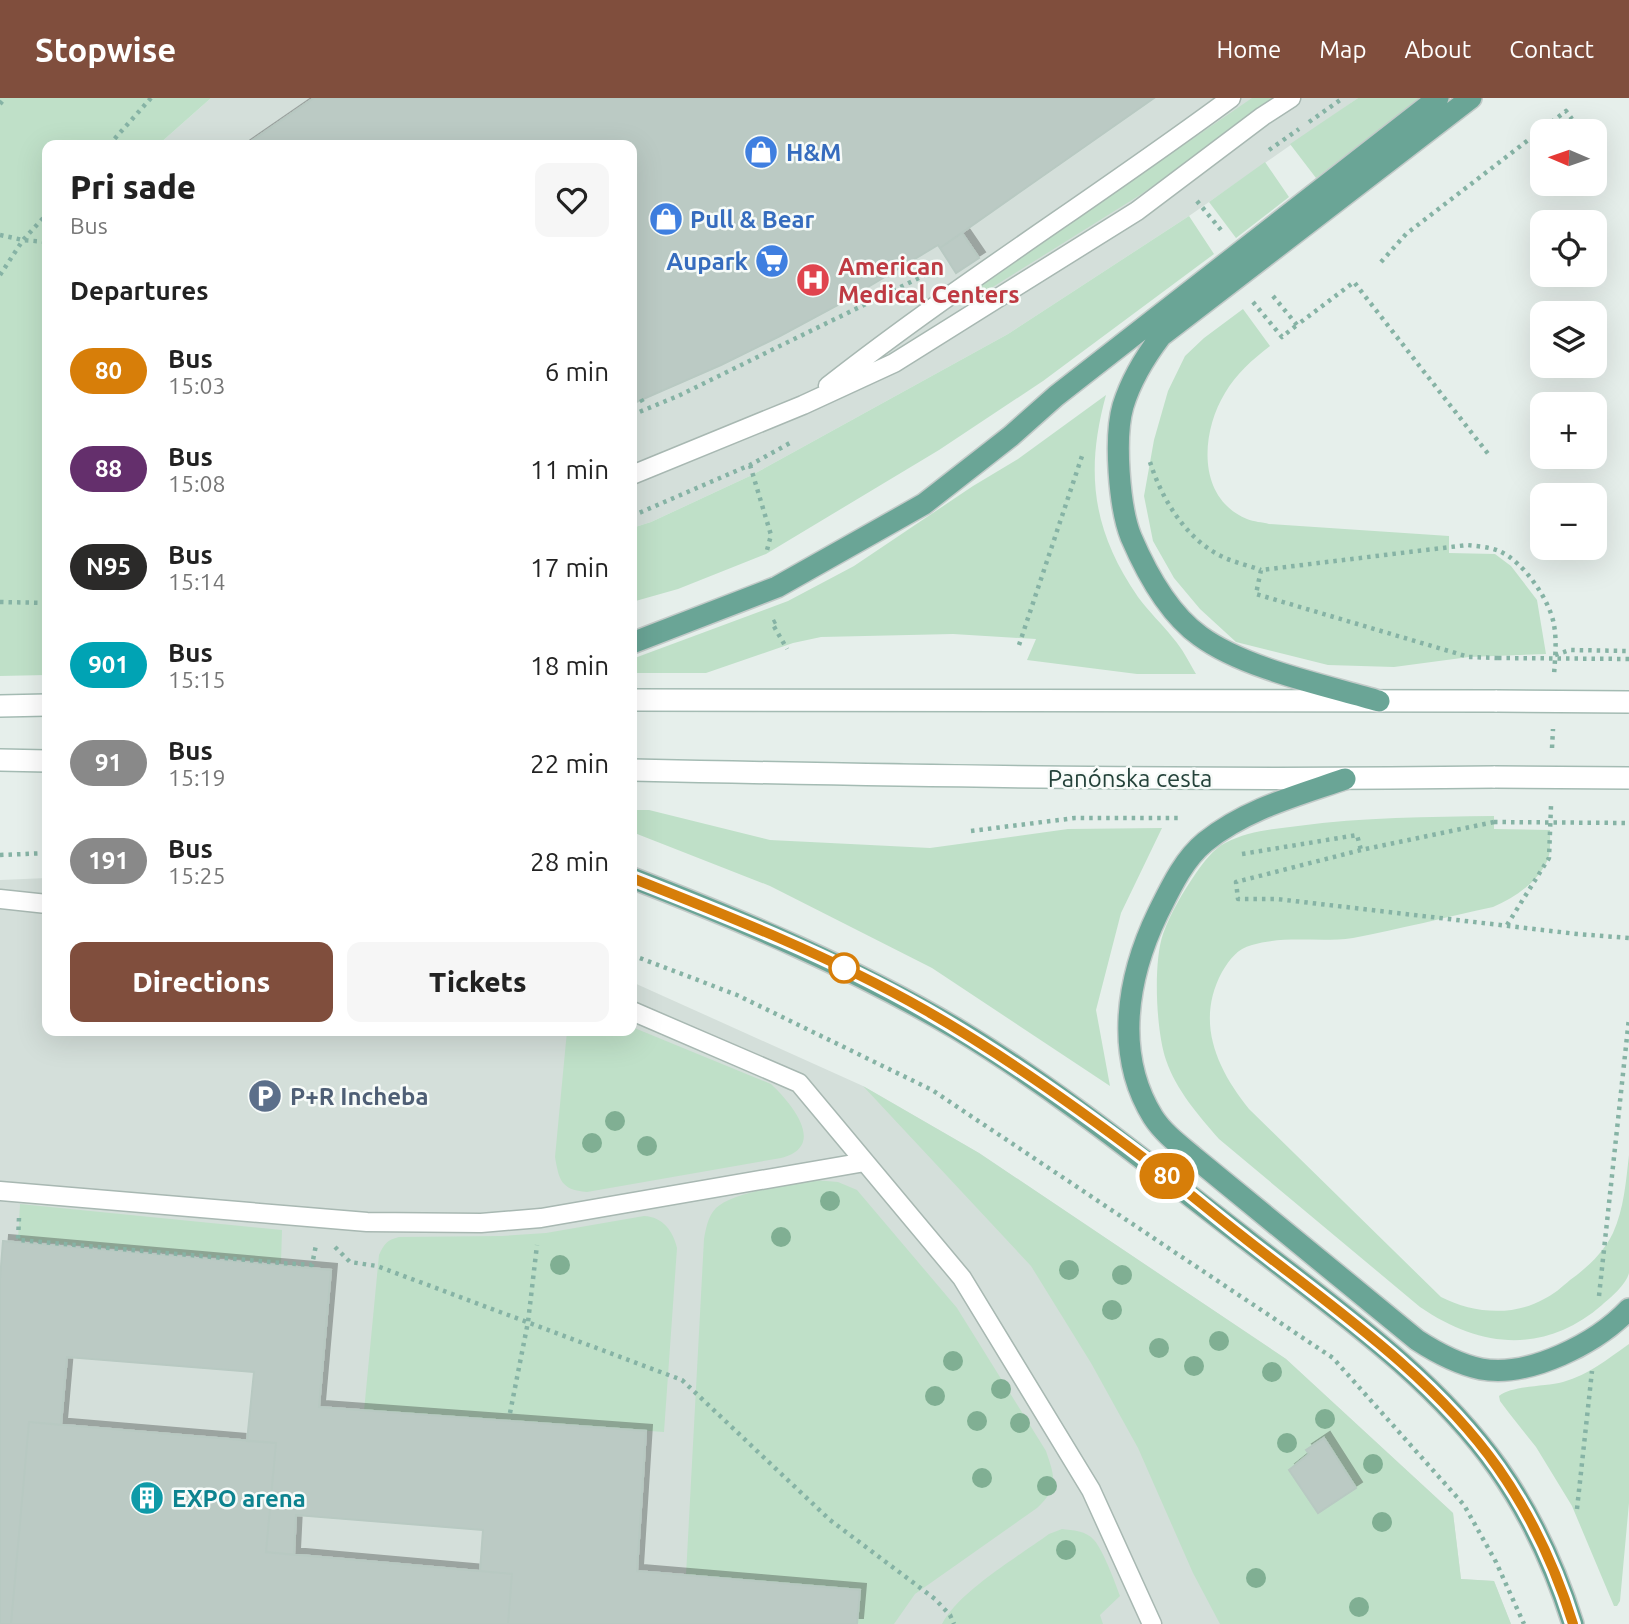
<!DOCTYPE html>
<meta charset="utf-8">
<style>
:root{--surface:#fff;--page:#f6f6f6;--text:#222;--muted:#767676;--accent:#804e3d}
body{margin:0;font-family:Ubuntu,sans-serif;background:var(--page);color:var(--text);height:100vh;display:flex;flex-direction:column;font-size:26px;white-space:nowrap}
*{box-sizing:border-box;margin:0}
p{font-size:23px;color:var(--muted)}
.icon{flex:none;width:38px;height:38px;fill:none;stroke:currentColor;stroke-width:2;stroke-linecap:round;stroke-linejoin:round}
.map{position:relative;flex:1;overflow:hidden}
.side{position:absolute;left:42px;top:42px;width:595px;height:896px;display:flex;flex-direction:column;background:var(--surface);border-radius:14px;box-shadow:0 7px 28px #0002}
.side>*{flex:none}
.badge{padding:0 14px;border-radius:23px;font-size:24px;line-height:46px}
.needle{width:46px;rotate:272deg}
.buttons{position:absolute;left:1530px;top:21px;display:grid;gap:14px}
.buttons a{display:grid;place-items:center;width:77px;height:77px;border-radius:14px;background:var(--surface);box-shadow:0 7px 28px #0002;font-size:35px}
.map>.badge{position:absolute;translate:-50% -50%;box-shadow:0 0 0 4px #fff}
h2{padding:0 28px;font-size:26px;line-height:63px}
.round{display:grid;place-items:center;flex:none;width:74px;height:74px;border-radius:14px;background:var(--page)}
.head{display:flex;align-items:center;justify-content:space-between;height:119px;padding:0 28px}
h1{font-size:33px;font-weight:800;line-height:52px}
.action{display:flex;gap:14px;margin-top:auto;padding:14px 28px}
.action a{flex:1;height:80px;border-radius:14px;background:var(--accent);color:#fff;font-size:28px;font-weight:800;line-height:80px;text-align:center}
.action a+a{background:var(--page);color:var(--text)}
ul{padding:0;list-style:none}
li{display:flex;align-items:center;gap:21px;height:98px;padding:0 28px}
li div{flex:1}
li b{display:block;font-size:26px}
li em{font-style:normal}
li .badge{min-width:77px;font-weight:700;text-align:center}
header{display:flex;align-items:center;gap:42px;box-sizing:border-box;height:98px;padding:0 35px;background:var(--accent);color:#fff}
header strong{font-size:33px}
nav{display:flex;gap:38px;margin-inline-start:auto;font-size:24px}
.map>svg:first-child{display:block}
.built{fill:#d4dfda}
.green{fill:#bfe0c8}
.building{fill:#bbcac4;stroke:#b8c9c2;stroke-width:2;filter:url(#shadow)}
.lines{fill:none;stroke-linecap:round;stroke-linejoin:round}
.lane-casing{stroke:#a8b8b2;stroke-width:21}
.secondary-casing{stroke:#a4bbb3;stroke-width:24}
.primary-casing{stroke:#c2cac8;stroke-width:24}
.path{stroke:#86b3a5;stroke-width:4.5;stroke-dasharray:3.5 5;stroke-linecap:butt}
.lane{stroke:#fff;stroke-width:18}
.secondary{stroke:#fff;stroke-width:21}
.primary{stroke:#6aa596;stroke-width:21}
.secondary-bridge-casing{stroke:#a4bbb3;stroke-width:24;stroke-linecap:butt}
.path-bridge{stroke:#86b3a5;stroke-width:4.5;stroke-dasharray:3.5 5;stroke-linecap:butt}
.secondary-bridge{stroke:#fff;stroke-width:21}
.tree{fill:#80af93}
.line-casing{stroke:#fff;stroke-width:16}
.line{stroke:#d77e09;stroke-width:10}
.stop-dot{fill:#fff;stroke:#d77e09;stroke-width:3.5}
.labels{text-anchor:middle;dominant-baseline:central;stroke-width:5;stroke-linejoin:round;paint-order:stroke}
.shop-label{font-size:24px;font-weight:bold;fill:#366cbe;stroke:#f7fbf9;text-anchor:start}
.health-label{font-size:24px;font-weight:bold;fill:#be3a42;stroke:#f7fbf9;text-anchor:start}
.street-label{font-size:24px;fill:#24423a;stroke:#f7fbf9}
.service-label{font-size:24px;font-weight:bold;fill:#4e5e75;stroke:#f7fbf9;text-anchor:start}
.culture-label{font-size:24px;font-weight:bold;fill:#0d838f;stroke:#f7fbf9;text-anchor:start}
</style>
<header>
<strong>Stopwise</strong>
<nav><a>Home</a><a>Map</a><a>About</a><a>Contact</a></nav>
</header>
<div class="map">
<svg width="1629" height="1526" viewBox="0 0 1629 1526">
<defs>
<filter id="shadow"><feDropShadow dx="6" dy="-6" stdDeviation="0" flood-color="#0004"/></filter>
</defs>
<rect width="100%" height="100%" fill="#e6efeb"/>
<!-- built -->
<path class="built" d="M211,0H1358L1189,118L1008,236L752,377L651,424L632,430V47H158Z
M47,780V933H632V884L863,988L979,1055L1286,1261L1453,1415L1461,1481L1494,1483L1511,1526H0V782Z"/>
<!-- green -->
<path class="green" d="M0,0H211L158,47H47V577L0,578Z
M1252,0H1278L1140,97L969,204L964,198Z
M1358,0H1420L1316,80L1290,46Z
M1265,64L1289,99L1236,140L1209,104Z
M1189,118L1214,156L1043,283L939,352L766,456L678,491L632,504V430L651,424L752,377L1008,236Z
M1243,211L1270,248C1253,261 1236,276 1225,295C1201,334 1196,400 1247,421C1254,424 1262,424 1269,426L1449,438V455L1495,456L1511,468L1537,502L1546,556L1469,559L1394,569L1328,567L1236,544L1200,511L1174,480L1153,443L1144,398L1154,342L1168,293L1185,258L1204,240Z
M1106,297C1085,374 1092,432 1138,499C1149,514 1162,526 1173,540C1182,550 1189,564 1196,576H1137L1027,562L1036,541L953,536L821,539L793,545L706,575H632V561L788,503L854,468L973,388L1018,361Z
M632,712H649L770,742L930,750L1068,731L1162,730L1121,815L1096,912L1110,988L932,870L770,788L632,734Z
M1494,718V731L1550,732C1550,741 1551,753 1548,761C1539,783 1515,800 1493,809C1447,819 1400,831 1353,840C1320,845 1285,837 1252,847C1237,851 1230,861 1222,874C1195,924 1217,971 1249,1011L1441,1199C1472,1215 1512,1219 1544,1201C1553,1197 1562,1189 1570,1182C1587,1170 1604,1154 1613,1135C1624,1111 1626,1083 1629,1057C1629,1085 1629,1114 1629,1143C1629,1153 1629,1165 1629,1175C1626,1187 1610,1200 1602,1207C1544,1257 1480,1250 1420,1209L1219,1041C1199,1018 1176,992 1166,962C1156,933 1153,865 1163,836C1171,814 1183,794 1196,775C1204,764 1213,751 1225,745C1248,733 1273,731 1298,728C1363,719 1428,719 1494,718Z
M632,929L771,986C791,1005 828,1048 781,1060L587,1094C561,1092 559,1082 555,1059L567,933H632Z
M863,988L979,1055L1286,1261L1453,1415L1461,1481L1494,1483L1511,1526H1220L1193,1475L1138,1350L1091,1265L1031,1168Z
M814,1082L838,1084L857,1092L957,1210L1046,1353C1055,1380 1059,1389 1037,1410L915,1496L894,1526H857L859,1492L686,1477L704,1141C706,1130 708,1118 716,1110C732,1094 791,1086 814,1082Z
M20,1106L282,1132L281,1165L18,1142Z
M644,1118C663,1119 673,1133 677,1150L664,1334L364,1313L379,1157C384,1146 387,1142 399,1139L502,1138L546,1135Z
M1629,1246V1405L1620,1503L1617,1508H1614L1572,1408L1536,1349L1509,1315L1500,1303L1499,1298C1512,1287 1545,1289 1563,1284C1590,1276 1606,1262 1629,1246Z
M1062,1431C1072,1432 1087,1433 1094,1442C1103,1452 1115,1484 1120,1498L1100,1517L1103,1526H942C958,1494 1019,1458 1049,1436Z"/>
<!-- building -->
<path class="building" d="M314,0H1154L940,150L938,147L838,207L780,238L721,267L632,306V47H246Z
M962,135L979,160L956,175L940,150Z
M3,1143L331,1172L319,1309L646,1333L637,1473L860,1492L857,1526H508L512,1476L480,1473L483,1432L296,1417L294,1457L266,1454L276,1345L247,1343L254,1274L67,1259L61,1327L29,1324L11,1526H0V1181Z
M29,1324L276,1345L266,1454L512,1476L508,1526H11Z
M1324,1340L1356,1390L1318,1415L1289,1372L1309,1356L1306,1352Z"/>
<g class="lines">
<!-- lane casing -->
<g class="lane-casing">
<path id="lane" d="M828,288C958,186 1099,98 1231,0
M632,377L803,307L894,265L1137,113L1263,18L1291,0
M0,801L47,806
M632,913L799,985L962,1180L1091,1392L1152,1526
M0,1093L367,1124L481,1125L541,1120L865,1064"/>
</g>
<!-- secondary casing -->
<g class="secondary-casing">
<path id="secondary" d="M632,602L1497,603
M0,608L47,607
M0,662L47,663
M632,672C919,678 1207,683 1495,679"/>
</g>
<!-- primary casing -->
<g class="primary-casing">
<path id="primary" d="M632,545L777,489L924,406L1011,338L1056,298L1438,0
M1379,603C1325,587 1245,571 1200,538C1169,516 1146,474 1131,439C1119,409 1114,339 1123,308C1131,282 1145,259 1161,238L1471,0
M1345,681C1296,698 1246,711 1205,744C1183,762 1170,791 1158,815C1127,879 1114,956 1153,1019C1164,1036 1181,1048 1195,1060L1417,1242C1437,1255 1457,1266 1481,1271C1529,1280 1597,1245 1629,1211
M632,780C743,823 854,870 957,931C1060,993 1152,1069 1247,1142C1334,1210 1434,1279 1498,1370C1531,1417 1556,1472 1573,1526"/>
</g>
<!-- path -->
<path class="path" d="M0,6L5,0
M1309,24L1343,0
M109,47L151,0
M1269,52L1299,31
M632,85L633,84
M1197,103L1221,132
M0,137L23,142L47,144
M1381,164L1406,136L1566,13L1572,21
M0,177L23,142L47,116
M1273,198L1297,227L1354,184L1489,357
M1253,204L1282,239L1297,227
M641,301L645,308
M632,317L678,298L931,174
M1150,364C1162,402 1187,443 1225,460C1237,465 1250,468 1261,472
M750,367L771,437L766,456
M632,418L750,367L790,345
M0,504L47,505
M776,523L772,525L787,551
M1019,547L1083,355
M1555,557L1570,552L1629,553
M1498,560L1469,559L1256,496L1261,472L1467,447C1477,448 1490,449 1499,453C1523,463 1550,502 1554,527C1557,543 1555,561 1554,577
M1552,650L1553,631
M1494,724L1361,752L1236,784L1238,801H1277L1577,836L1629,840
M971,733L1075,720H1181
M1242,756L1357,737L1361,752
M0,757L47,755
M1507,827L1549,760L1551,708
M632,857L737,897L932,992L1333,1260L1464,1407L1496,1464L1524,1526
M19,1120L18,1142L281,1165L312,1167L316,1147
M335,1149L350,1164L377,1168L682,1282L830,1422L935,1501L950,1517L954,1526
M1599,1198L1629,920
M510,1315L528,1224L537,1147
M1577,1411L1592,1273"/>
<!-- lane -->
<use href="#lane" class="lane"/>
<!-- secondary -->
<use href="#secondary" class="secondary"/>
<!-- primary -->
<use href="#primary" class="primary"/>
<!-- secondary-bridge casing -->
<g class="secondary-bridge-casing">
<path id="secondary-bridge" d="M1497,603L1629,604
M1495,679L1629,680"/>
</g>
<!-- path-bridge -->
<path class="path-bridge" d="M1498,560L1629,561
M1494,724L1629,725"/>
<!-- secondary-bridge -->
<use href="#secondary-bridge" class="secondary-bridge"/>
</g>
<!-- trees -->
<g class="tree">
<circle cx="615" cy="1023" r="10"/>
<circle cx="592" cy="1045" r="10"/>
<circle cx="647" cy="1048" r="10"/>
<circle cx="830" cy="1103" r="10"/>
<circle cx="781" cy="1139" r="10"/>
<circle cx="560" cy="1167" r="10"/>
<circle cx="1069" cy="1172" r="10"/>
<circle cx="1122" cy="1177" r="10"/>
<circle cx="1112" cy="1212" r="10"/>
<circle cx="1219" cy="1243" r="10"/>
<circle cx="1159" cy="1250" r="10"/>
<circle cx="953" cy="1263" r="10"/>
<circle cx="1194" cy="1268" r="10"/>
<circle cx="1272" cy="1274" r="10"/>
<circle cx="1001" cy="1291" r="10"/>
<circle cx="935" cy="1298" r="10"/>
<circle cx="1325" cy="1321" r="10"/>
<circle cx="977" cy="1323" r="10"/>
<circle cx="1020" cy="1325" r="10"/>
<circle cx="1287" cy="1345" r="10"/>
<circle cx="1373" cy="1366" r="10"/>
<circle cx="982" cy="1380" r="10"/>
<circle cx="1047" cy="1388" r="10"/>
<circle cx="1382" cy="1424" r="10"/>
<circle cx="1066" cy="1452" r="10"/>
<circle cx="1256" cy="1480" r="10"/>
<circle cx="1359" cy="1509" r="10"/>
</g>
<g class="lines">
<!-- line casing -->
<g class="line-casing">
<path id="line" d="M632,780C731,819 832,859 925,912C1002,956 1075,1008 1145,1061C1180,1087 1213,1116 1247,1142C1334,1210 1434,1279 1498,1370C1531,1417 1556,1471 1573,1526"/>
</g>
<!-- line -->
<use href="#line" class="line"/>
</g>
<!-- icons -->
<defs>
<g id="shop-disc" transform="scale(1.75)"><circle r="9.5" fill="#3f7fe0" stroke="#f7fbf9"/><path d="M-5-2.5h2.3a2.7 3.5 0 0 1 5.4 0H5L5.5 6h-11ZM-1.5-2.5h3a1.5 2.3 0 0 0-3 0Z" fill="#fff"/></g>
<g id="supermarket-disc" transform="scale(1.75)"><circle r="9.5" fill="#3f7fe0" stroke="#f7fbf9"/><path d="M-6-5.5h2.5l.6 2H6L4.5 2H-2.5L-4.4-4H-6ZM-1.5 3.2a1.3 1.3 0 1 0 .1 0ZM3 3.2a1.3 1.3 0 1 0 .1 0Z" fill="#fff"/></g>
<g id="hospital-disc" transform="scale(1.75)"><circle r="9.5" fill="#e0444e" stroke="#f7fbf9"/><path d="M-5-5h3v3.5h4V-5h3V5h-3V1.5h-4V5h-3Z" fill="#fff"/></g>
<g id="parking-disc" transform="scale(1.75)"><circle r="9.5" fill="#5c6f8a" stroke="#f7fbf9"/><path d="M-3.5-5.5H1a3.5 3.5 0 0 1 0 7H-1V5.5H-3.5ZM-1-3.4V-.6H.8a1.4 1.4 0 0 0 0-2.8Z" fill="#fff"/></g>
<g id="building-disc" transform="scale(1.75)"><circle r="9.5" fill="#0f9aa8" stroke="#f7fbf9"/><path d="M-4-6H4V6H1V3H-1V6H-4ZM-2.5-4.3h1.7v1.8h-1.7ZM.8-4.3h1.7v1.8H.8ZM-2.5-1h1.7V.8h-1.7ZM.8-1h1.7V.8H.8Z" fill="#fff"/></g>
</defs>
<g fill-rule="evenodd">
<use href="#shop-disc" x="761" y="54"/>
<use href="#shop-disc" x="666" y="121"/>
<use href="#supermarket-disc" x="772" y="163"/>
<use href="#hospital-disc" x="813" y="182"/>
<use href="#parking-disc" x="265" y="998"/>
<use href="#building-disc" x="147" y="1400"/>
</g>
<!-- markers -->
<circle class="stop-dot" cx="844" cy="870" r="14"/>
<g class="labels">
<!-- shop labels -->
<g class="shop-label">
<text x="786" y="54">H&amp;M</text>
<text x="690" y="121">Pull &amp; Bear</text>
<text x="748" y="163" text-anchor="end">Aupark</text>
</g>
<!-- health labels -->
<g class="health-label">
<text x="838" y="168">American<tspan x="838" dy="28">Medical Centers</tspan></text>
</g>
<!-- street labels -->
<g class="street-label">
<text x="1130" y="680">Panónska cesta</text>
</g>
<!-- service labels -->
<g class="service-label">
<text x="290" y="998">P+R Incheba</text>
</g>
<!-- culture labels -->
<g class="culture-label">
<text x="172" y="1400">EXPO arena</text>
</g>
</g>
</svg>
<div class="buttons">
<a><svg class="needle" viewBox="-14 -14 28 28"><path d="M0-13l5 13h-10z" fill="#e53935"/><path d="M0 13l5-13h-10z" fill="#767676"/></svg></a>
<a><svg class="icon" aria-label="locate" viewBox="0 0 24 24"><circle cx="12" cy="12" r="6"/><path d="M12 2v4M12 18v4M2 12h4M18 12h4"/></svg></a>
<a><svg class="icon" aria-label="layers" viewBox="0 0 24 24"><path d="M12 4l9 5-9 5-9-5zM3 14l9 5 9-5"/></svg></a>
<a>+</a>
<a>−</a>
</div>
<b class="badge" style="left:1167px;top:1078px;background:#d77e09;color:#fff">80</b>
<section class="side">
<div class="head"><div><h1>Pri sade</h1><p>Bus</p></div><a class="round"><svg class="icon" aria-label="heart" viewBox="0 0 24 24"><path d="M12 20l-8-8c-3-5 5-10 8-4 3-6 11-1 8 4z"/></svg></a></div>
<h2>Departures</h2>
<ul>
<li><span class="badge" style="background:#d77e09;color:#fff">80</span><div><b>Bus</b><p>15:03</p></div><em>6 min</em></li>
<li><span class="badge" style="background:#642f6c;color:#fff">88</span><div><b>Bus</b><p>15:08</p></div><em>11 min</em></li>
<li><span class="badge" style="background:#2b2a29;color:#fff">N95</span><div><b>Bus</b><p>15:14</p></div><em>17 min</em></li>
<li><span class="badge" style="background:#00a3b4;color:#fff">901</span><div><b>Bus</b><p>15:15</p></div><em>18 min</em></li>
<li><span class="badge" style="background:#898989;color:#fff">91</span><div><b>Bus</b><p>15:19</p></div><em>22 min</em></li>
<li><span class="badge" style="background:#898989;color:#fff">191</span><div><b>Bus</b><p>15:25</p></div><em>28 min</em></li>
</ul>
<div class="action"><a>Directions</a><a>Tickets</a></div>
</section>
</div>
